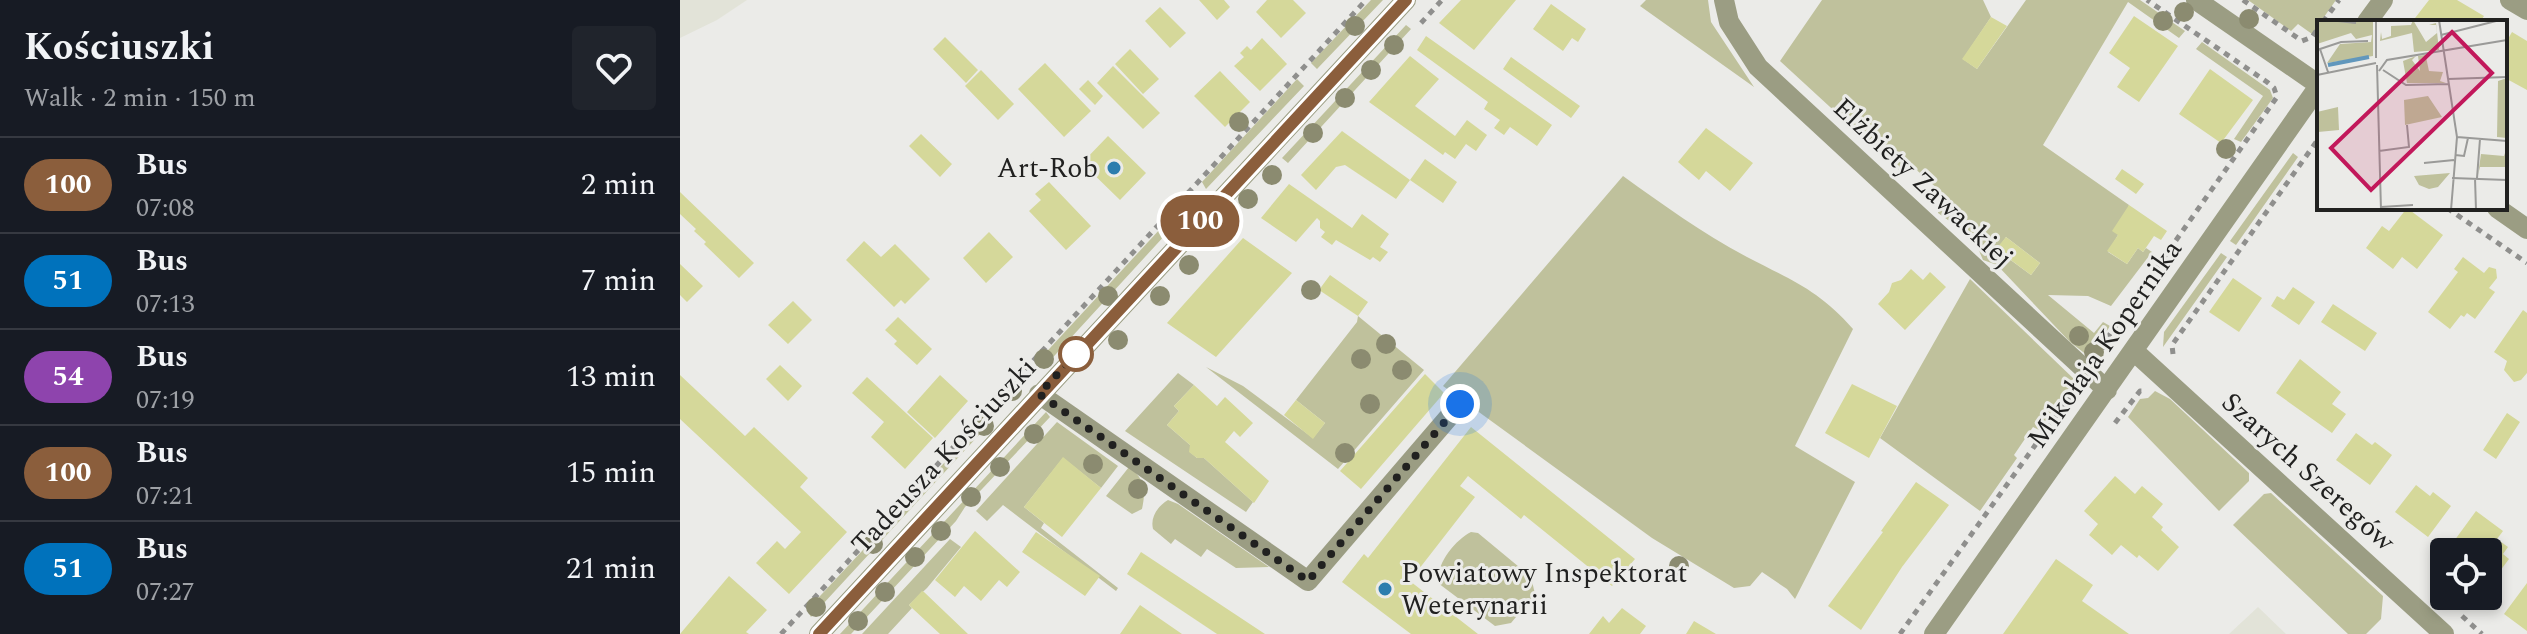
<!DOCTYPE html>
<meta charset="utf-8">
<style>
:root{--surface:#171b24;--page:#20242c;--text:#f1f3f6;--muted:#9ea1a6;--line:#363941}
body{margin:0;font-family:Spectral,serif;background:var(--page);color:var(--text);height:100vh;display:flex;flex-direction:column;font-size:30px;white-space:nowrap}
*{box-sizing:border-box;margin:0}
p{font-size:26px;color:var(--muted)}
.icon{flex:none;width:44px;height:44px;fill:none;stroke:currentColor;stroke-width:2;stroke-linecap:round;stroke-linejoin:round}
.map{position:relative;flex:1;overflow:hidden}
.panel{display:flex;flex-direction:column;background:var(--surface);width:680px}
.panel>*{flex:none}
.badge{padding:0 16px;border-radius:26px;font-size:28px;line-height:52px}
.tools{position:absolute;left:1750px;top:538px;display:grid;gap:16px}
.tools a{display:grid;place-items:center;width:72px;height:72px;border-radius:8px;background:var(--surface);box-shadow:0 4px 12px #0003;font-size:40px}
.you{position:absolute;width:40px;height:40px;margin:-20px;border:6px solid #fff;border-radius:50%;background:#1a73e8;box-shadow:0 0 0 12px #1a73e833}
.map>.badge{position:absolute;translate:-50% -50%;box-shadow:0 0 0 4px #fff}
.round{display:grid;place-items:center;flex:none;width:84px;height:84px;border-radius:8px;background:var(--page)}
.overview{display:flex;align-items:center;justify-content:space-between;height:136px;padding:0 24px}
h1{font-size:38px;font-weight:700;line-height:60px}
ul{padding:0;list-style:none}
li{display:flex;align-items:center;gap:24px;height:96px;padding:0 24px;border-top:2px solid var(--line)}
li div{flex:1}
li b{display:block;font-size:30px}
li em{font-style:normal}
li .badge{min-width:88px;font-weight:700;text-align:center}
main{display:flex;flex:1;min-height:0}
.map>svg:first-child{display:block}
.built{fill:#e2e3d8}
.green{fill:#bfc19c;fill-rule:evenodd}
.building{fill:#d5d89a}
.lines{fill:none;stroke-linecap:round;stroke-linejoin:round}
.path{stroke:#8f8f8d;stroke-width:5;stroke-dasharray:6 6;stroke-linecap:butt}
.minor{stroke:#9b9d83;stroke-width:20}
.tree{fill:#8b8b70}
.line-casing{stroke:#fff;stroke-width:18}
.line{stroke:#8b5e3c;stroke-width:12}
.walk{stroke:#212120;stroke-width:8;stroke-dasharray:0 14.4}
.poi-dot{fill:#2c7dae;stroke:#ebebe8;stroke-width:3}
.stop-dot{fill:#fff;stroke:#8b5e3c;stroke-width:4}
.labels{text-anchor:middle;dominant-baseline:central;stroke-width:6;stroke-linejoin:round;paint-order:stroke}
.poi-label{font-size:28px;fill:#212120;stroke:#ebebe8;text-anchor:end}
.street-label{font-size:28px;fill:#212120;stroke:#ebebe8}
.inset-river{fill:none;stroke:#6197bc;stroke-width:4}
.inset-road{fill:none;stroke:#9a9a98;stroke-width:2}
.view{fill:#c2185b;fill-opacity:0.15;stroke:#c2185b;stroke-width:4}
.inset-edge{fill:none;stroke:#212120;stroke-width:4}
</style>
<main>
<section class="panel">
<div class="overview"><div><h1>Kościuszki</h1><p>Walk · 2 min · 150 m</p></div><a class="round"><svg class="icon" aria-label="heart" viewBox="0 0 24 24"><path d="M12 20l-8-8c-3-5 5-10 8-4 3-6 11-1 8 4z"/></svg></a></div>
<ul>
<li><span class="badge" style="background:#8b5e3c;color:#fff">100</span><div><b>Bus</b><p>07:08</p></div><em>2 min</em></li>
<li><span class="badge" style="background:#0072bc;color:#fff">51</span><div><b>Bus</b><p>07:13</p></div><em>7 min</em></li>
<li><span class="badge" style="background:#8e44ad;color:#fff">54</span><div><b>Bus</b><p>07:19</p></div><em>13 min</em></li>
<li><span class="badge" style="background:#8b5e3c;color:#fff">100</span><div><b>Bus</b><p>07:21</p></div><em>15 min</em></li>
<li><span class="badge" style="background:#0072bc;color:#fff">51</span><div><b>Bus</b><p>07:27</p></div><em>21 min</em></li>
</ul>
</section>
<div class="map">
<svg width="1847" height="634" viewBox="0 0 1847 634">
<rect width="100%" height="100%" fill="#ebebe8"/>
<!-- built -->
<path class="built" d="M0,0H67L37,20L0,38Z
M1578,607L1606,634H1549Z"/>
<!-- green -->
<path class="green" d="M691,0H703L637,69L631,63Z
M966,0H1028L1031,22L1074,87L960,6Z
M1142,0H1303L1311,17L1283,59L1297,69L1346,0H1460L1505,31L1499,38L1448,2L1363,145L1449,205L1438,235L1428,252L1447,264L1458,248L1463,252L1466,248L1472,252L1431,306L1408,296L1368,295L1414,333L1423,322L1430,326L1421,340L1422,354L1416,362L1390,342L1317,265L1303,260L1297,246L1298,241L1258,213L1259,190L1231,165L1224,175L1100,61ZM1326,237L1360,263L1351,275L1317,250Z
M1568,0H1656L1632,34L1618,24L1611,31Z
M726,25L731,29L608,163L602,158Z
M1522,42L1590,90L1593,98L1561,142L1554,139L1583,96L1516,49Z
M617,79L624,86L526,189L522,182Z
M1613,153L1618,157L1556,245L1550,241Z
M943,176C983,205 1024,234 1067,257C1111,280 1139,290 1173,329L1115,446L1175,482L1115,599L1107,589L1082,572L1070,586L1054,588L972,538L763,386Z
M481,228L487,233L365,366L358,361Z
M1541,253L1547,257L1483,347L1484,332Z
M1290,279L1395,380L1359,430L1353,427L1334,455L1337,458L1300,511L1200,438Z
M678,316L744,370L658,469L526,367L563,386L633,438L645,423L616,400L677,322Z
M498,373L514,385L494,406L499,411L487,425L510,445V452L517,458H524L573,502L566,512L445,431Z
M1475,391L1490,399L1569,473V481L1539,511L1448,417L1460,399L1468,398Z
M366,412L370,417L285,507L276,521L171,634H160Z
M306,418L310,423L131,617L127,610Z
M377,422L438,466L421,488L383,458L344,507L364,523L361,528L438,588L436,591L323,505L307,521L296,511Z
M449,467C465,479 466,490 462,509L452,514L426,496Z
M1591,493L1703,596L1701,619L1686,634H1668L1553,525L1584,494Z
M488,500L498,504L589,567L556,568L527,549L521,557L495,539L491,544L473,529C470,517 478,506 488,500Z
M791,532L798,533L851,577L855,594L831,623L815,626L758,583C756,564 775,540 791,532Z
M270,539L281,547L247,588L229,605L232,608L208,634H182Z"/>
<!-- building -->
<path class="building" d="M519,0H544L550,7L537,20Z
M587,0H613L626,13L601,38L576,12Z
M781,0H836L794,50L759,23Z
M1749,0H1777L1804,16L1800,22H1732Z
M871,4L906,29L898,42L892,38L883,51L853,29Z
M480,7L506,33L490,48L465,21Z
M1454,16L1498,46L1459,102L1437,87L1450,68L1429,53Z
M1311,17L1327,26L1297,69L1282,59Z
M1832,32L1847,41V90L1825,78V44Z
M746,36L872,125L857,146L830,127L824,135L814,128L820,120L804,109L808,102L737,50Z
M265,37L298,70L286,83L253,49Z
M582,38L607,64L580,91L554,66L564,57L560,53L567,46L571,50Z
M450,49L479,79L463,94L435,64Z
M730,56L759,79L735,106L775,136L787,120L807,135L796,151L786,144L775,159L765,152L763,155L689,102Z
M831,57L900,106L891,118L823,69Z
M365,63L411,111L384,137L338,89Z
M433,66L480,113L463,129L417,83Z
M1530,69L1573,100L1541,143L1499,114Z
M301,70L334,104L318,120L285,86Z
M540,71L570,102L545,127L514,96Z
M408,80L423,96L415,105L399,89Z
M1026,128L1073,163L1050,191L1026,171L1019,180L998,162Z
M662,131L730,180L716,199L665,165L656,167L636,190L621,175Z
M241,134L272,164L260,177L229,146Z
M428,136L466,173L440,200L402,163Z
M745,159L777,182L763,203L730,180Z
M1442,169L1464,184L1456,194L1435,179Z
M369,182L411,226L386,250L349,211L361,200L355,194Z
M609,184L672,228L682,214L709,234L700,247L708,252L700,262L693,257L690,260L656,240L652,245L641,237L645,232L640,228V221L637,218L616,242L581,218Z
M0,192L74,263L59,278L24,244L26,242L14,231L16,229L0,214Z
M1449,205L1487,231L1481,240L1474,236L1463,252L1458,248L1447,264L1427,251L1438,235L1432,231Z
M1727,208L1763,235L1737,269L1722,257L1713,269L1686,248L1702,226L1709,231Z
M309,232L333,257L306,283L283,258Z
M1326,237L1360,263L1351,275L1316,249Z
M563,238L612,273L536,357L487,323Z
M184,241L201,257L215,244L250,279L225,304L221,300L214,307L166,260Z
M1783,257L1804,273L1809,267L1816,269L1817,278L1809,288L1815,292L1795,319L1787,313L1784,317L1781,315L1770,329L1748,312L1778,272L1774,269Z
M0,264L23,286L7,302L0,295Z
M1231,269L1243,280L1250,272L1266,287L1225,330L1198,304L1209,292L1212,283L1221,280Z
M650,275L688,302L678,316L639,290Z
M1553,278L1582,298L1559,332L1529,312Z
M1613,287L1635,302L1619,325L1591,306L1597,296L1604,300Z
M113,301L132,320L108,344L88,325Z
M1653,304L1697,333L1685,351L1641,322Z
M1843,310L1847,313V373L1841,380L1834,382L1824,370L1827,361L1814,352Z
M218,317L252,349L237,365L214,344L217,341L205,330Z
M1620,359L1661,392L1652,404L1666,414L1652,433L1596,393Z
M100,365L122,386L108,401L86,379Z
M745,374L764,393L681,489L660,471Z
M0,375L65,436L74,427L128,478L120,487L167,532L109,594L76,563L97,541L105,549L121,532L0,419Z
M260,375L288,401L255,438L227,412Z
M187,377L253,438L225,469L191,437L204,422L172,393Z
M1172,384L1217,406L1189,458L1145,433Z
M514,385L537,406L545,397L573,423L560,437L554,431L545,442L589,481L574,503L524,458H517L509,452L510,445L487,425L499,411L494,406Z
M616,400L645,423L633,439L604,415Z
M1827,413L1840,422L1816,459L1803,450Z
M791,427L955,559L932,586L844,515L841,519L788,476L780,486L795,497L739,569L735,566L726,578L798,634H731L662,582L684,554L688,558Z
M1676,433L1692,445L1695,442L1712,455L1690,485L1656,460Z
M383,457L421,488L382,537L344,507Z
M1435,476L1455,494L1462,486L1483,504L1472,517L1483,527L1481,530L1499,547L1478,571L1459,555L1457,558L1441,545L1432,555L1409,535L1418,524L1404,511Z
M1236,482L1269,505L1222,567L1181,630L1148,606L1203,532L1201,531Z
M1736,485L1750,496L1753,492L1771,506L1748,537L1715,512Z
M1796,511L1823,531L1817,539L1828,547L1823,554L1829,559L1808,587V552H1766Z
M295,531L340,572L327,587L319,580L301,601L284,586L275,597L255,580Z
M356,532L420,576L405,596L342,552Z
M461,552L585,634H537L447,574Z
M1376,559L1413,585L1402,601L1449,634H1323Z
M49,576L87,610L66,632L69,634H0Z
M1847,583V631L1824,614Z
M242,591L244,592L288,634H260L232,608L229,605Z
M460,605L502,634H440Z
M942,608L966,626L960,634H909L923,616L929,623Z
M1014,621L1036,634H1006Z"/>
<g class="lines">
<!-- path -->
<path class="path" d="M1563,0L1622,41L1632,37L1639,27
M1643,22L1659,0
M741,23L762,0
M1767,208L1847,263
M1425,350V341L1597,97L1594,88L1587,82L1467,0
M1493,354L1492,345L1639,138
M1435,423L1460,391H1465
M1782,616L1802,634
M101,634L686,0
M1220,634L1394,391"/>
<!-- minor -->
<path class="minor" d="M1044,0L1049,22L1078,67L1427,390
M1516,0L1639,85
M1830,0L1847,10
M1687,22L1703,0
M1817,208L1847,229
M1455,352L1764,634
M359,394L628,581L780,404
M139,634L726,0
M1254,634L1639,86"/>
</g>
<!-- trees -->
<g class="tree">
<circle cx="1504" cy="12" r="10"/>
<circle cx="1569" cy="19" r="10"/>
<circle cx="1483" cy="21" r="10"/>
<circle cx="675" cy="26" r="10"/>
<circle cx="714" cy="45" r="10"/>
<circle cx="691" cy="70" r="10"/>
<circle cx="665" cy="98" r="10"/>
<circle cx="559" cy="122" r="10"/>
<circle cx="633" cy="133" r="10"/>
<circle cx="1546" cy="149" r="10"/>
<circle cx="592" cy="175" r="10"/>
<circle cx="568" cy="199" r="10"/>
<circle cx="492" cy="220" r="10"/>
<circle cx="540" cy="230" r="10"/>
<circle cx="509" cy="265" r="10"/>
<circle cx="631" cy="290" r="10"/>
<circle cx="428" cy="296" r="10"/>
<circle cx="480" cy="296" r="10"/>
<circle cx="1399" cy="336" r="10"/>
<circle cx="438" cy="340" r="10"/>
<circle cx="706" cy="344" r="10"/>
<circle cx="1414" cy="352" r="10"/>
<circle cx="364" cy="359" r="10"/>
<circle cx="681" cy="359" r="10"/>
<circle cx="722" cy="370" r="10"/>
<circle cx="332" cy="391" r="10"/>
<circle cx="690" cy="404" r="10"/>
<circle cx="304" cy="426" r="10"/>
<circle cx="354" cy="434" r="10"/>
<circle cx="665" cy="453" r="10"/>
<circle cx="413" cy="464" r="10"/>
<circle cx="320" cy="467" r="10"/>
<circle cx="458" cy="489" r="10"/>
<circle cx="291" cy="497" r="10"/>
<circle cx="261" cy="531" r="10"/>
<circle cx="193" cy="544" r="10"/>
<circle cx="235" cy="557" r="10"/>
<circle cx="999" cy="566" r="10"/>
<circle cx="205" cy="592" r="10"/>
<circle cx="136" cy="607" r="10"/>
<circle cx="178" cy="621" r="10"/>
</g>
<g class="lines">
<!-- line casing -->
<g class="line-casing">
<path id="line" d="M139,634L726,0"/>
</g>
<!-- line -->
<use href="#line" class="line"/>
<!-- walk -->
<path class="walk" d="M396,354L359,394L628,581L780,404"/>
</g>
<!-- markers -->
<g class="poi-dot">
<circle cx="434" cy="168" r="8"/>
<circle cx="705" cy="589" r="8"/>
</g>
<circle class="stop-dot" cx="396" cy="354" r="16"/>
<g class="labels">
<!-- poi labels -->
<g class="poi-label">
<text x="418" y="168">Art-Rob</text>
<text x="721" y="573" text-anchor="start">Powiatowy Inspektorat<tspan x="721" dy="32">Weterynarii</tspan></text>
</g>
<!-- street labels -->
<g class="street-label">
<text transform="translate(1243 183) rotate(43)">Elżbiety Zawackiej</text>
<text transform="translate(1425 344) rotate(-55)">Mikołaja Kopernika</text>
<text transform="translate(264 456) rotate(-47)">Tadeusza Kościuszki</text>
<text transform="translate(1628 472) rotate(42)">Szarych Szeregów</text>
</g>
</g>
<!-- overview -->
<g transform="translate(1637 20)">
<rect width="190" height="190" fill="#ebebe8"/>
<path d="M0,0H56V36L10,43L23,24L54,22L55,15L39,19L34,13L0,24ZM96,0L109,22L120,13L119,5H112L119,3L122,30L97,32L95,13L63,21L64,12L65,19L74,16V6L94,5ZM114,34L109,37L112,51L126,52L123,61L129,63H90L86,41L99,36L95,40L103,51L101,36ZM190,58V118L180,117L181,61ZM111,76L125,97L88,105L87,80ZM21,87L22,110L1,112L0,118V92ZM190,127V147H163L161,155L164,134L187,136ZM133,153L121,167L112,169L102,165L97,156Z" fill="#bfc19c"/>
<path class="inset-river" d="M11,45L52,37"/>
<path class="inset-road" d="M12,0L39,3M122,0L140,117L134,190M124,15L183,0M3,29L11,52M0,30L24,22L51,21M59,38V0M60,45L64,190M66,50L89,65L131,64M62,51L70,40L190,20M0,55L59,43M131,59L190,57M140,117L190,121M62,131L92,127L90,105M138,135L147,136L151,118M107,143L137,140M135,158L190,160M158,158L159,190M160,158L163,119M64,187L96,185"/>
<path class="view" d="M135,12L175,53L54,170L14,128Z"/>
<rect width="190" height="190" class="inset-edge"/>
</g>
</svg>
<div class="tools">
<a><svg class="icon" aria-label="locate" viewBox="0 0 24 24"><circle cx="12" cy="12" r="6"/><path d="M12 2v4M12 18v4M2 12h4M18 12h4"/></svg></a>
</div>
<div class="you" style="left:780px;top:404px"></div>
<b class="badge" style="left:520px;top:221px;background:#8b5e3c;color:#fff">100</b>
</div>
</main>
